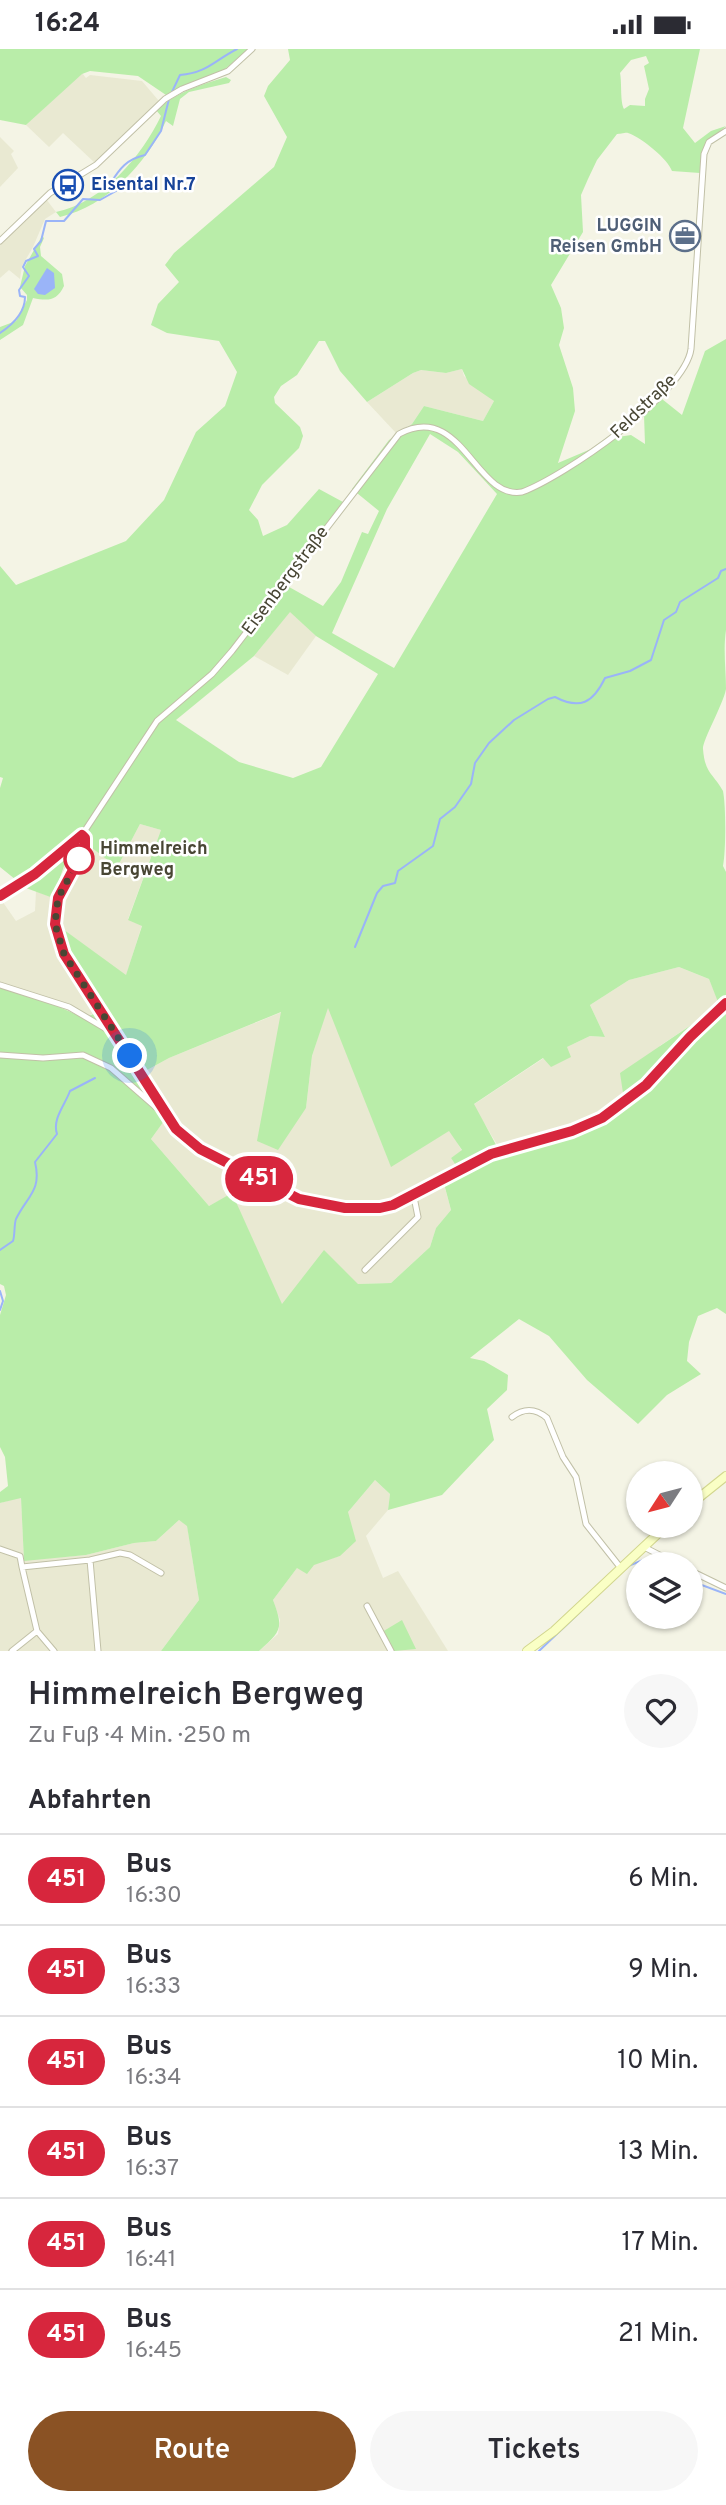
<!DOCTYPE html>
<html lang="de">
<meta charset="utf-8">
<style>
:root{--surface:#fff;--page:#f7f7f7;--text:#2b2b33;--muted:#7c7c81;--line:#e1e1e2;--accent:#8a5224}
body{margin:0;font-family:Overpass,sans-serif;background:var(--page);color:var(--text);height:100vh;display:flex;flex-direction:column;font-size:26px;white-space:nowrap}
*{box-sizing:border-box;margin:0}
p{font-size:23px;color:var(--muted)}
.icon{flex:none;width:38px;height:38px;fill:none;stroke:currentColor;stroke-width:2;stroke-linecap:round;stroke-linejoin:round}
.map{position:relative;height:1602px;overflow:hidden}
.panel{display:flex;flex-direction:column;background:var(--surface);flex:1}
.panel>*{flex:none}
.badge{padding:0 14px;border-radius:23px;font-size:24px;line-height:46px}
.needle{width:46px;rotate:234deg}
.fabs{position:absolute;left:626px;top:1412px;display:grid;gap:14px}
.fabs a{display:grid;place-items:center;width:77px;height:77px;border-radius:50%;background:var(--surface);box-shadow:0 2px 5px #0004;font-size:35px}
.you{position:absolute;width:35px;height:35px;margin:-18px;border:5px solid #fff;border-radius:50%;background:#1a73e8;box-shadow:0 0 0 10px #1a73e833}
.map>.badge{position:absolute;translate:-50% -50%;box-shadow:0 0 0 4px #fff}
h2{padding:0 28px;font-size:26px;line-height:63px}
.round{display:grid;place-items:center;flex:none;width:74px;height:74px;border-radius:37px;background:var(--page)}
.overview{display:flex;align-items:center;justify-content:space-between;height:119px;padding:0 28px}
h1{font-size:33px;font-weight:600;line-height:52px}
.cta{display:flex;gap:14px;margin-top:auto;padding:14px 28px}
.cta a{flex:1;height:80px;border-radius:42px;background:var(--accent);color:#fff;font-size:28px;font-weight:600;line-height:80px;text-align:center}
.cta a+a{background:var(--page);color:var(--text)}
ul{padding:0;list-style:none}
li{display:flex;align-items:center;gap:21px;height:91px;padding:0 28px;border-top:2px solid var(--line)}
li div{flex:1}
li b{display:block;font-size:26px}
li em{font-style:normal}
li .badge{min-width:77px;font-weight:700;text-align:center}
.status{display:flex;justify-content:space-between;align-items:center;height:49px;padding:0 35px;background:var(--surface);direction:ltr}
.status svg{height:19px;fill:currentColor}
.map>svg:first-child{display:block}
.residential{fill:#e9e9d2}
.green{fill:#b9eda9;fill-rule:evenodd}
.water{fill:#9ab4f8}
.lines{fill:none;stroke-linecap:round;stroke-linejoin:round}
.stream{stroke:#9ab4f8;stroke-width:2}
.minor-casing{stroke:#c1c0a7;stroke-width:7}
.secondary-casing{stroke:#d2d68e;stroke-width:10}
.minor{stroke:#fff;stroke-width:5}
.secondary{stroke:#faffc5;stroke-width:8}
.line-casing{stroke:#fff;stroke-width:16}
.line{stroke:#d7263d;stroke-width:10}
.walk{stroke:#484634;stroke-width:7;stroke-dasharray:0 12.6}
.stop-dot{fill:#fff;stroke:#d7263d;stroke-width:3.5}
.labels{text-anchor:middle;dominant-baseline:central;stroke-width:5;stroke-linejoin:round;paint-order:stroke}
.transit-label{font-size:18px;font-weight:bold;fill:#164399;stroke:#fff;text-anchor:start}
.service-label{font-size:18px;font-weight:bold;fill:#4e5e75;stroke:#fff;text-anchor:end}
.street-label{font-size:18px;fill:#484634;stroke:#fff}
.stop-label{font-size:18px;font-weight:bold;fill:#484634;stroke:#fff;text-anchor:start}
</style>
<div class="status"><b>16:24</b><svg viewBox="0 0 49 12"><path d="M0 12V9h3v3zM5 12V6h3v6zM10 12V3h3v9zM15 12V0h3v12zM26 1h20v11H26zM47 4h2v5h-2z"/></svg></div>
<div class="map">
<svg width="726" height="1602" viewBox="0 0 726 1602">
<rect width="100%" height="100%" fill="#f4f4e5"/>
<!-- residential -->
<path class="residential" d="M82,24L86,29L90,26L142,32L159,52L95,114L63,84L49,98L26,76Z
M0,88L14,102L11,105L18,119L0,138Z
M46,150L56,163L45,170L33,198L22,217L20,230L9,221L0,229V195Z
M462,320L464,327L494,352L483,372L424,357L412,375L396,384L367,353L413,324L421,321L446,324Z
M290,562L316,587L288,626L254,607Z
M140,775L161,781L128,870L142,876L126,927L57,876L85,947L98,962L84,969L46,952L0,939V849L16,872L35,862L36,842L53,849L74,791L78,787L120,813Z
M679,918L709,930L719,953L706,966L661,996L611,1059L580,1075L548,1087L498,1097L473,1056L544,1009L590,987L605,988L590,956L629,931Z
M328,957L391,1117L450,1081L462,1102L451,1109L457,1118L442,1128L451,1161L436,1179L430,1198L391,1234L358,1235L282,1256L232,1145L209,1157L151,1090L164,1072L138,1026L169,1009L282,963L258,1091L306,1059L312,1007Z
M375,1431L390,1445L388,1461L366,1487L383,1529L398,1522L448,1602H259L278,1585L280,1571L273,1551L297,1519L340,1507L348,1463Z
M21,1448L24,1511L86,1506L134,1494L156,1492L179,1471L187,1476L199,1551L161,1602H0V1454Z"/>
<!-- green -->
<path class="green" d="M0,0H248L224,21L166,46L138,27L90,22L82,25L26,76L0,71Z
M288,0H700L683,79L695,94L711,82L726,77L705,95L700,124L672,122C668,110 642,89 628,84C627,83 619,85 617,85L597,111L588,130L581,146L583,183L551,236L561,259L564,279L559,296L573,339L575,362L558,414L591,400L613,384L618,388L631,386L645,395L644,366L662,350L682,366L705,302L726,290V581C723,601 726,621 726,640C723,656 702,692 703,700C705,725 713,724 723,742C726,757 726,801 723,817L726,823V1265L717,1259L698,1267L689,1293L687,1312L701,1325L667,1346L638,1375L587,1331L549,1287L519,1270L470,1309L484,1312L508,1326L507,1341L487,1360L494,1391L442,1446L388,1461L390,1445L375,1431L348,1463L356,1492L340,1507L314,1516L307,1525L297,1519L273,1551C284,1580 281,1582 259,1602H161L199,1551L187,1477L179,1471L156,1492L134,1494L86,1506L24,1512L21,1449L0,1454V1443L8,1437L5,1408L0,1398V1266L6,1246L4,1237L0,1235V939L46,952L84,969L98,963L75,931L56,875L126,926L142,877L128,871L161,781L140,775L120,813L114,816L78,788L73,791L53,849L26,839L0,818V739L3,729L0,728V517L16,536L126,492L164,451L196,383L225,357L237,323L219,292L167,284L151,276L158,255L179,233L165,216L174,204L274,118L287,88L264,47L268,37L290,11ZM646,7L649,14L644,17L649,40L645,50V57L630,56L624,60C620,53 622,34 620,24L631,11ZM319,292H325L340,322L367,353L413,324L421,321L446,324L462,320L469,335L494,352L483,372L424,357L412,375L389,391L352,440L379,462L368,485L362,483L341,533L323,557L282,534L343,453L319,440L287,476L263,487L258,471L249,461L262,436L299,399L303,387L300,378L275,354L274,348L281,337L297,326ZM430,385L458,403L497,445L394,619L332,584L387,460ZM290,563L316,587L378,625L321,718L293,729L239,713L176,671L254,607ZM679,918L709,930L718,953L706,966L620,1024L623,1044L611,1059L612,1068L567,1088L501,1105L474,1055L543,1009L551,1018L571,1008L567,998L590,987L605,988L590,956L629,931ZM328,959L391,1118L449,1082L462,1101L451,1109L457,1118L442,1127L451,1161L436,1179L430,1198L391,1234L358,1235L324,1201L282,1255L232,1144L209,1157L151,1090L164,1072L138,1026L169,1009L281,963L257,1092L278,1101L306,1059L312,1007Z
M226,28L231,31L229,34L189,43L180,50L173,77L166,72C146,115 107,157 60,168L56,163C103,153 141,108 161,67L156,61C177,43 200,36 226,28Z
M42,187L44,189L40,198L41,207L62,225L64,237C57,252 48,252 33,249L23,276L0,291V278L16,272L27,251V246L20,238L25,217Z
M402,1571L416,1600L394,1602L382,1583Z"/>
<!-- water -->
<path class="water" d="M47,219L54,224L55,239L45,246L38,245L34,240Z"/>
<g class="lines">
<!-- stream -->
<path class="stream" d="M171,45L180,26C207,24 215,11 237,0
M0,284C12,276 25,264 25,248L20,247L19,241L29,227L23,218L26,212L38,207L34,200L41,192L46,172H64L83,150L100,151L116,142L110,135C120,119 127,110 145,106L161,82L169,50
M355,898L377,844L383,837L395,834L398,822L433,797L440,770L455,758L471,735L475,714L489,694L514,671L548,650L555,648C580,661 593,654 605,629L630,622L651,611L664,571L676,563L680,553L718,529L721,522L726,520
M0,1201L13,1192C15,1186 14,1175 16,1170C27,1147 42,1142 35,1113L57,1085C52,1070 65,1056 70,1042L95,1029
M0,1242L3,1252L0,1261
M628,1517L646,1510L665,1516
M691,1532L726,1545
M539,1602L581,1562"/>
<!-- minor casing -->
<g class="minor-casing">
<path id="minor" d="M0,192L50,144L96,116L165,50L182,40L228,22L252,0
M82,786L86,793L58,849L55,875L64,905L163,1062
M0,847L35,825L82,786L157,672L212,625L232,602L399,385C462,351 475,451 522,443C563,428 685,345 691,300L704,105L709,93L726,82
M0,936L69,958L113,984
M0,1006L43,1009L83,1006L111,1019L166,1067L188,1091L214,1108L240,1118L299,1151L345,1159H380L414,1148L491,1105L572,1082L602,1069L646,1036L690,988L726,954
M365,1221L418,1168L414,1148
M512,1368C524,1359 535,1359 547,1369L563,1408L576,1428L586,1475L620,1518
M644,1498L679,1516
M0,1500L20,1507L22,1518
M90,1511L98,1602
M691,1522L726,1539
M367,1557L391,1602
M12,1602L37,1582
M54,1602L37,1582L22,1518L90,1511L120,1504L130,1506L161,1524"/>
</g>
<!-- secondary casing -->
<g class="secondary-casing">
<path id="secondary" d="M691,1455L726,1427
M527,1602L554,1582L666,1477"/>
</g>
<!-- minor -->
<use href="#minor" class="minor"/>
<!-- secondary -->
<use href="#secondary" class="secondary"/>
</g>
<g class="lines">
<!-- line casing -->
<g class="line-casing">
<path id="line" d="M0,847L35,825L82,786L85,789V799L58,849L55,875L64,905L176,1080L200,1100L299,1150L345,1159H380L393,1156L491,1105L572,1082L602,1069L646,1036L690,988L726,954"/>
</g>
<!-- line -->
<use href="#line" class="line"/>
<!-- walk -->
<path class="walk" d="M79,810L58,849L55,875L64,905L130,1007"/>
</g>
<!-- icons -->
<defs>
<g id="bus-ring" transform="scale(1.575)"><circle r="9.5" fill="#fff" stroke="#1a4fb4" stroke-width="1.5"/><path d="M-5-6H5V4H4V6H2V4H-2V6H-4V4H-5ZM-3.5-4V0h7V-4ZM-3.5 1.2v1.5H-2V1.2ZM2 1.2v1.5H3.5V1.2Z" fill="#1a4fb4"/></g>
<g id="office-ring" transform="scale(1.575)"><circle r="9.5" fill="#fff" stroke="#5c6f8a" stroke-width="1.5"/><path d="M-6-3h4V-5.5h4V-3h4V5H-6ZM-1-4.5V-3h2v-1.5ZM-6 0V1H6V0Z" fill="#5c6f8a"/></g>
</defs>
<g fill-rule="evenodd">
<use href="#bus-ring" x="68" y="136"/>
<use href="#office-ring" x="685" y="187"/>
</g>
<!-- markers -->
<circle class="stop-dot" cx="79" cy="810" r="14"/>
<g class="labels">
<!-- transit labels -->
<g class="transit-label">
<text x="91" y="136">Eisental Nr.7</text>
</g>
<!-- service labels -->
<g class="service-label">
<text x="662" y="177">LUGGIN<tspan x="662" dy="21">Reisen GmbH</tspan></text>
</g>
<!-- street labels -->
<g class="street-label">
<text transform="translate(644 358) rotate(-44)">Feldstraße</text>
<text transform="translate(286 532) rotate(-53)">Eisenbergstraße</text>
</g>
<!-- stop labels -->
<g class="stop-label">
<text x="100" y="800">Himmelreich<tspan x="100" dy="21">Bergweg</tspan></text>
</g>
</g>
</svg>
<div class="fabs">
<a><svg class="needle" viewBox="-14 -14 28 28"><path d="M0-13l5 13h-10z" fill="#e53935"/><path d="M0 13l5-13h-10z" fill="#7c7c81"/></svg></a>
<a><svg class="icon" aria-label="layers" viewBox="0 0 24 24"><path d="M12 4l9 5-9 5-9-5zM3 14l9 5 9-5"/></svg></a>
</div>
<div class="you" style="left:130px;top:1007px"></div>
<b class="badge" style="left:259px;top:1130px;background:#d7263d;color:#fff">451</b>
</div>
<section class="panel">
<div class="overview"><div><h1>Himmelreich Bergweg</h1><p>Zu Fuß · 4 Min. · 250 m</p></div><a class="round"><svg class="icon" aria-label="heart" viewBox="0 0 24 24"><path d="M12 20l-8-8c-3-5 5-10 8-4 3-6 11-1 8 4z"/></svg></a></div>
<h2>Abfahrten</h2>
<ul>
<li><span class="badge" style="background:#d7263d;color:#fff">451</span><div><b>Bus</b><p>16:30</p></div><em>6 Min.</em></li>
<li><span class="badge" style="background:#d7263d;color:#fff">451</span><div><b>Bus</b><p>16:33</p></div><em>9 Min.</em></li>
<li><span class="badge" style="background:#d7263d;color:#fff">451</span><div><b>Bus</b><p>16:34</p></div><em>10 Min.</em></li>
<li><span class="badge" style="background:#d7263d;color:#fff">451</span><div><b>Bus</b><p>16:37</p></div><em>13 Min.</em></li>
<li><span class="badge" style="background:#d7263d;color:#fff">451</span><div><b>Bus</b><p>16:41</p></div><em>17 Min.</em></li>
<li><span class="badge" style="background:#d7263d;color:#fff">451</span><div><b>Bus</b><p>16:45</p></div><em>21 Min.</em></li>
</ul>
<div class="cta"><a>Route</a><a>Tickets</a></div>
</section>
